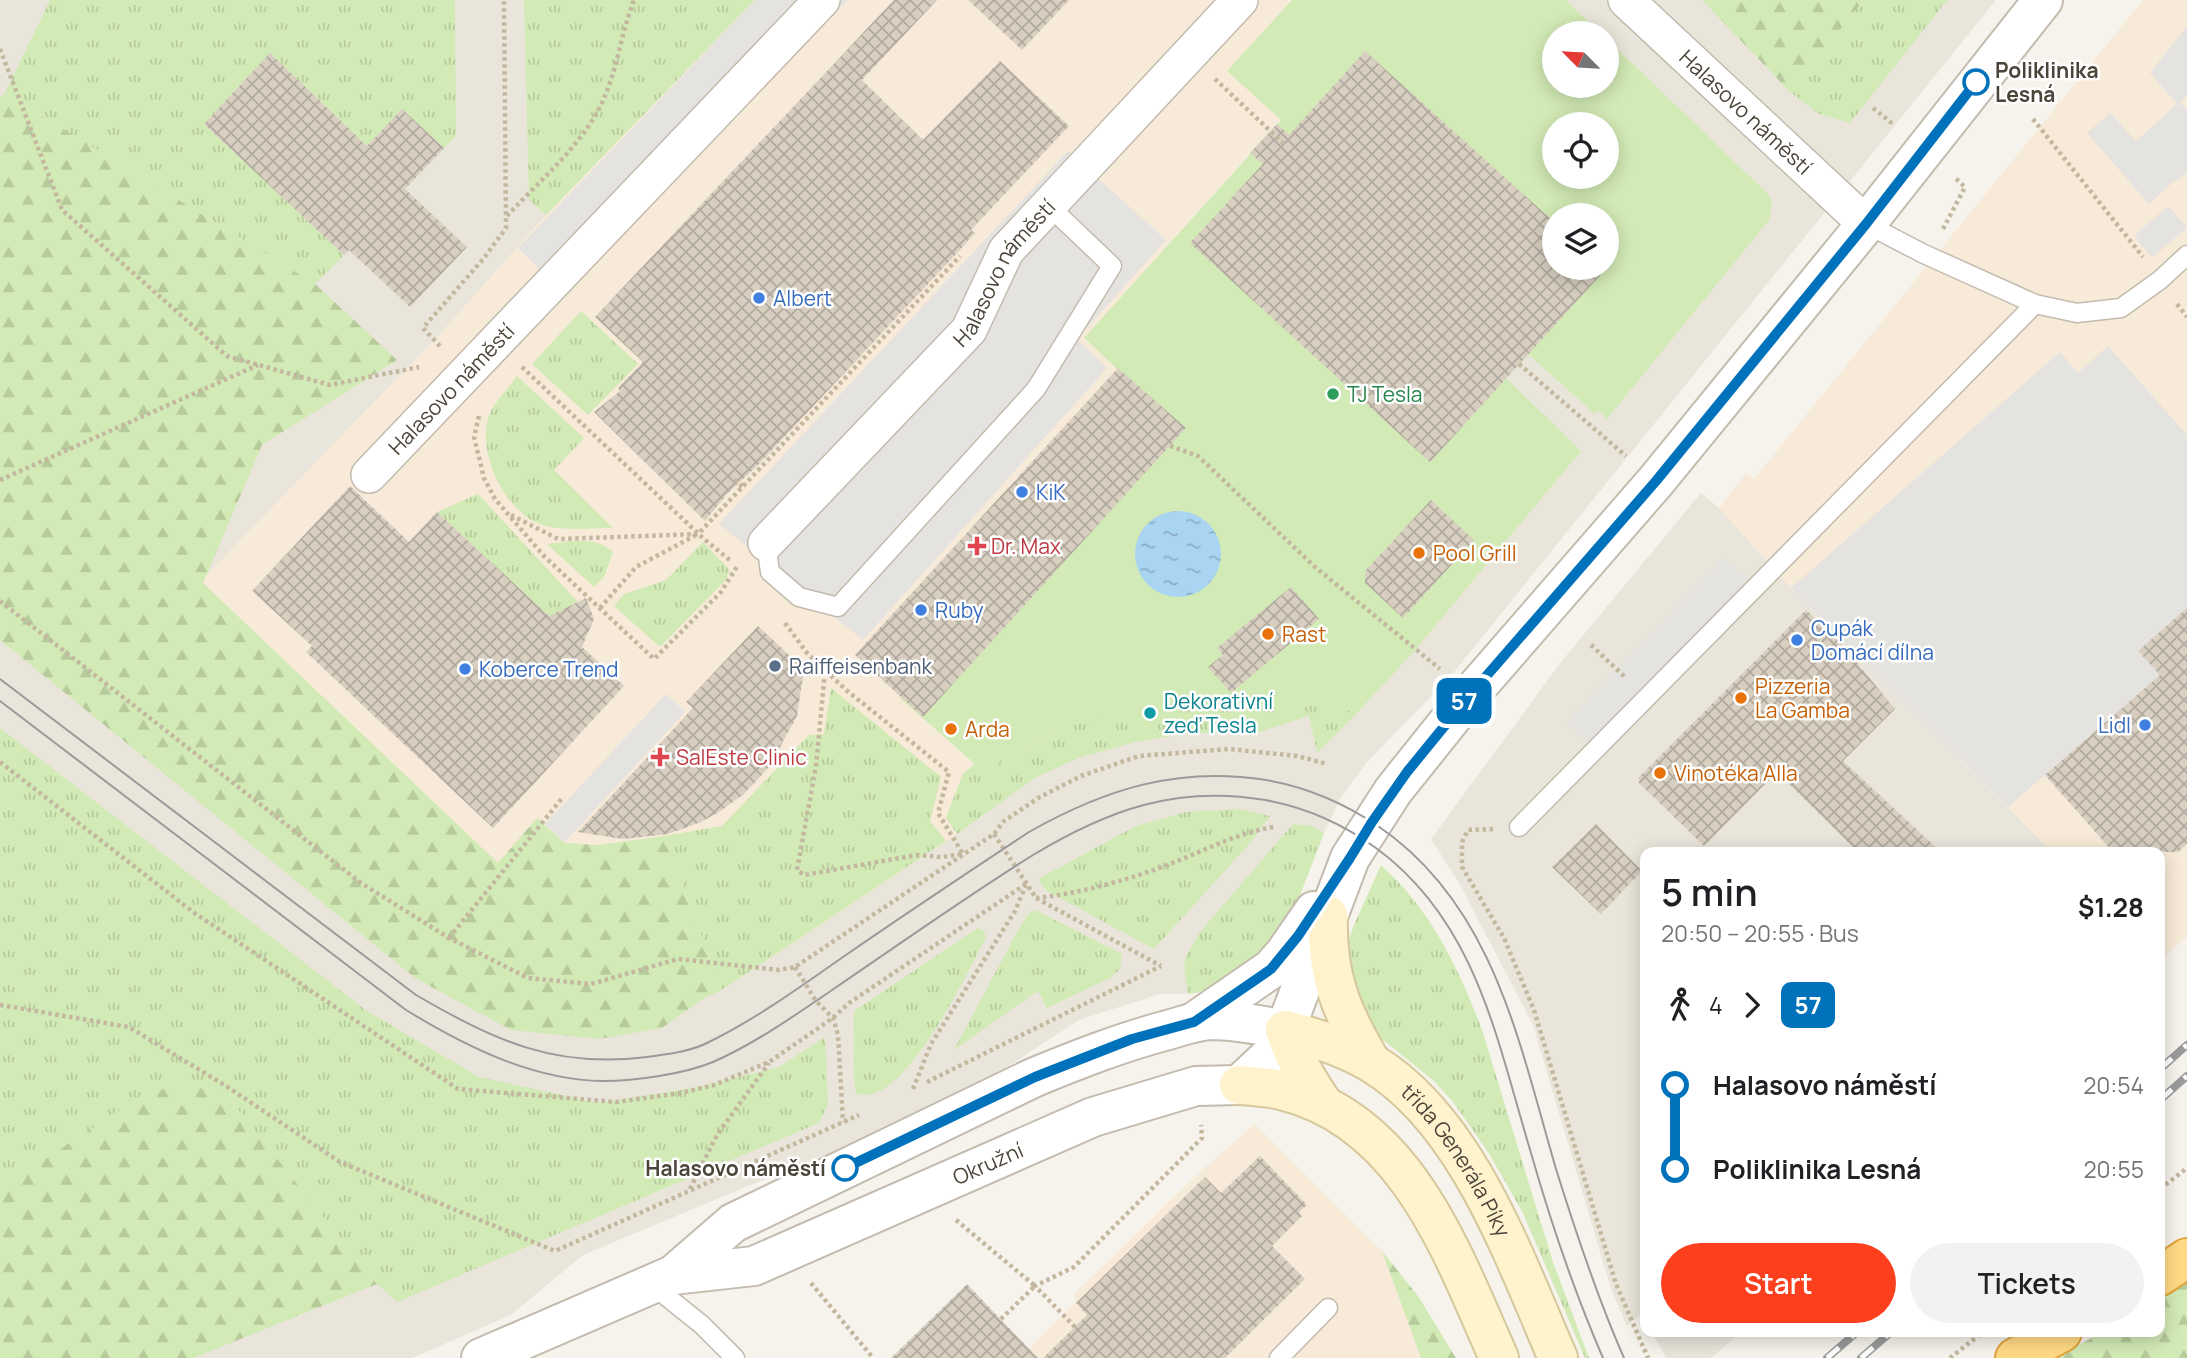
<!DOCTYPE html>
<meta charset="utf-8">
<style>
:root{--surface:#fff;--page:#f2f2f2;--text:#202124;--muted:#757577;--accent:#fc3f1d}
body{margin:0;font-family:Manrope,sans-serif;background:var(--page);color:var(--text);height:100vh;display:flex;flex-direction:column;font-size:26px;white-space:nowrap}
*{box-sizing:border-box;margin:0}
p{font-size:23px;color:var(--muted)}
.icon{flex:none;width:38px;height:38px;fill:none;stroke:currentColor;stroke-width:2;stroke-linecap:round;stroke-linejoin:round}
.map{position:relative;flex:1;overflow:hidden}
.drawer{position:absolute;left:1640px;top:847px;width:525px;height:490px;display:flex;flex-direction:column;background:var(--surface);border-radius:14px;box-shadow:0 4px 18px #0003}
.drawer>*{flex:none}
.badge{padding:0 14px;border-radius:10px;font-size:24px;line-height:46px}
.needle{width:46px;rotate:294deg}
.tools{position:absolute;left:1542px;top:21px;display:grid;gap:14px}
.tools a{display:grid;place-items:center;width:77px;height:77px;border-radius:50%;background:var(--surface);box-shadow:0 4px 18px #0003;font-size:35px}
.map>.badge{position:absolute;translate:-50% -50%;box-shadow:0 0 0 4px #fff}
.legs{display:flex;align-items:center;gap:10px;height:77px;padding:0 21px;font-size:23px}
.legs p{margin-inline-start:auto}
.head{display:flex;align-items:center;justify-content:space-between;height:119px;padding:0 21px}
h1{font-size:38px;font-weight:600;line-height:52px}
.action{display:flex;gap:14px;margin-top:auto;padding:14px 21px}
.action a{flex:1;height:80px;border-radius:42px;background:var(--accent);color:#fff;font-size:28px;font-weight:600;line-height:80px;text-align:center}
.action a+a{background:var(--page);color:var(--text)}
ul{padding:0 21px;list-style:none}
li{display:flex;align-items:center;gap:24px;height:84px;font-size:26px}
li i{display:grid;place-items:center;width:10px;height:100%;margin:0 9px;background:currentColor}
li i::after{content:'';width:18px;height:18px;margin:-9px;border:5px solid;border-radius:50%;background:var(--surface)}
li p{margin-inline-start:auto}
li:first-child i{background:linear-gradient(#0000 50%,currentColor 0)}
li:last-child i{background:linear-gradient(currentColor 50%,#0000 0)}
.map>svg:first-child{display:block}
.residential{fill:#eae5da;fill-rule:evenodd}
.commercial{fill:#f7ead8}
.grass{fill:url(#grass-tufts)}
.forest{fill:url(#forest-firs)}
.pitch{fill:#d2eab5;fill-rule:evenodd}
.parking{fill:#e5e3e0}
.water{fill:url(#water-ripples)}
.building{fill:url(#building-cross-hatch)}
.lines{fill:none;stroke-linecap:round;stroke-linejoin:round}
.service-casing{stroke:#c2bbae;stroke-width:21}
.minor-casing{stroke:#c2bbae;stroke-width:38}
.tertiary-casing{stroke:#c2bbae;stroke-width:42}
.secondary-casing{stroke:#d6c79b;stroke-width:42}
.trunk-casing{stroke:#e0a43c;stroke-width:42}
.path{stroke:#c4b79f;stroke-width:4.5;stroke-dasharray:3.5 3.5;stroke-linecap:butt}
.service{stroke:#fff;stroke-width:18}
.minor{stroke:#fff;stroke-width:35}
.tertiary{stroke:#fff;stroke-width:38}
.secondary{stroke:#fff3cd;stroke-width:38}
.trunk{stroke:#ffd985;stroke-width:38}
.tram{stroke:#9a9a9a;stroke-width:2}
.rail-casing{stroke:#9a9a9a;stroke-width:8}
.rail{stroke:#fff;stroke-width:5;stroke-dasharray:16;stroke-linecap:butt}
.line-1-casing{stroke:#fff;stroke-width:16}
.line-1{stroke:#0072bc;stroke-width:10}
.stop-1-dot{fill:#fff;stroke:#0072bc;stroke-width:3.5}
.shop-dot{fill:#3f7fe0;stroke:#fff;stroke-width:2.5}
.leisure-dot{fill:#2e9e5b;stroke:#fff;stroke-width:2.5}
.health-dot{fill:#e0444e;stroke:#fff;stroke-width:2.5}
.food-dot{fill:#e8710a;stroke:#fff;stroke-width:2.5}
.service-dot{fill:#5c6f8a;stroke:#fff;stroke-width:2.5}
.culture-dot{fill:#0f9aa8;stroke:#fff;stroke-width:2.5}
.labels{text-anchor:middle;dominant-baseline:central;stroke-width:5;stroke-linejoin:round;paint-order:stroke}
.stop-label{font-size:21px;font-weight:bold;fill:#4b4439;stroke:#fff;text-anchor:start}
.street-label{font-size:21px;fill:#4b4439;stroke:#fff}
.shop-label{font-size:21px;fill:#366cbe;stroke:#fff;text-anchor:start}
.leisure-label{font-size:21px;fill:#27864d;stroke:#fff;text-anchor:start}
.health-label{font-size:21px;fill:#be3a42;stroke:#fff;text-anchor:start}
.food-label{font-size:21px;fill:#c56008;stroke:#fff;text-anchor:start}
.service-label{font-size:21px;fill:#4e5e75;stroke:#fff;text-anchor:start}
.culture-label{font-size:21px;fill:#0d838f;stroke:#fff;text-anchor:start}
</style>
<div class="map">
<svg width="2187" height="1358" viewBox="0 0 2187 1358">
<defs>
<pattern id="grass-tufts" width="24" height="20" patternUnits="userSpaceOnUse" patternTransform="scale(1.75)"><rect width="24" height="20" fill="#d2eab5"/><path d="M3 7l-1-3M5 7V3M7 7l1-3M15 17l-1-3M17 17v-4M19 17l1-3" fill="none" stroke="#b6ca9c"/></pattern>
<pattern id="forest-firs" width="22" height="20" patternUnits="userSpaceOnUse" patternTransform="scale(1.75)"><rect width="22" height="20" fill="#d2eab5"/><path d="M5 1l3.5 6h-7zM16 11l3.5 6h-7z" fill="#b6ca9c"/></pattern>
<pattern id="water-ripples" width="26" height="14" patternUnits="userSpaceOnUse" patternTransform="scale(1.75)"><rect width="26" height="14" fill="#a9d4f2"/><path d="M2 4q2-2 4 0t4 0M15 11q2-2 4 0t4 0" fill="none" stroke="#8caec5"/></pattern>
<pattern id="building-cross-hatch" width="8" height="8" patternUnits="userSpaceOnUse" patternTransform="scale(1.75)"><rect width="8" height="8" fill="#d8cfc1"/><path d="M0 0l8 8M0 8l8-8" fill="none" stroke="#b1aa9e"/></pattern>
</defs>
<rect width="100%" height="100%" fill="#f6f3ec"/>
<!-- residential -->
<path class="residential" d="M0,0H755L546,215L442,332L175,608L946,841L957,834L946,818L1281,120L1292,0H1996L1450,677L1367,762L1341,797L1324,833L1298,900L1206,991L1188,994H1160L1079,1020L995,1075L868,1145L760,1181L583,1255L511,1315L412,1358H0ZM1554,33H1606V86H1554ZM1554,124H1606V177H1554ZM1554,215H1606V268H1554Z
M1701,493L1719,508L1791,588L2052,852H1645V1319L1641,1314L1627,1326L1611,1289L1533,1025L1459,883L1431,839L1561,662Z
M1652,1332H1741L1711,1358H1666Z"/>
<!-- commercial -->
<path class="commercial" d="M755,0H1292L1228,71L1281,119L1084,338L1163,412L924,720L975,764L963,773L946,818L957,834L722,990L706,996L442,875L175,608L442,332L546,215Z
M2143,0H2187V937L2160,961V852H2052L1791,588L1719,508L1746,473L1754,479Z
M1255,1124L1382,1251L1421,1358H1020L1075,1303V1293L1201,1171Z"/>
<!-- grass -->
<path class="grass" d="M50,0H455L456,136L444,148L402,109L367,146L270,53L204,124L344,255L315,284L5,93Z
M524,0H755L546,215L529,200Z
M1864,0H1947L1850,123L1819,114L1789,91Z
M581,311L638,364L588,415L532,364Z
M517,376L584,438L554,470L613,528C592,528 556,532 537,523C502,507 474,446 491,411C497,399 509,387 517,376Z
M478,494L578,602L566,608L557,624L437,512Z
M571,541C588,541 600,540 613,552L604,577L594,587L547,544Z
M703,542L727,567L729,571L726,580L660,647L614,606L624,594L666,580Z
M831,688L941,777L930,821L946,841L722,990L664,836L722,826L809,735L824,734Z
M1242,702L1243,706L1290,702V706H1330L1357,713L1317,753L1309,716L1259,732L1191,733L1135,742L1078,758L1035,778L957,834L946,818L963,773L975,764L985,773L1019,746L1023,750L1061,726L1062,728L1107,716L1108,720L1152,709L1199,706L1200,709Z
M0,728L367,1011L479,1077L598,1103L698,1087L779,1067L825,1037L828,1105L819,1123L397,1302L377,1284L223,1091L141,1096L0,1189Z
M1240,809L1270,816L1251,842L1154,949L1047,891L1038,879L1136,826L1186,812Z
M1293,824L1311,826L1324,833L1298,900L1263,960L1206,991L1188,994L1184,967L1186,956L1200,932Z
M1381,865C1431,910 1460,970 1483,1033L1553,1262L1589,1358H1585L1522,1211L1488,1152L1453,1102L1434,1081L1372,1031L1344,954L1354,925Z
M1035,910L1122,954L1120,969L1110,978L1047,1008L1038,991L954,1050L1017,932L1028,914Z
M978,928L984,931L986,937C969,969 902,1113 856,1093L854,1080V1011Z"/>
<!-- forest -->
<path class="forest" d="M1702,0H1864L1789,91Z
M5,93L315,284L397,360L262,445L203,583L498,863L537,818L565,843L599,845L664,836L722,990L706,997L662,1028L599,1039L511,1030L415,978L0,640V98Z
M176,1085L223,1091L377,1284L193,1358H0V1189L141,1096Z
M1382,1251L1418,1296L1456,1358H1421Z
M2187,1280V1358H2055L2102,1332H2160V1297Z"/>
<!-- pitch -->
<path class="pitch" d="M1292,0H1566L1600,33H1554V86H1606L1607,39L1769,195L1772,204L1769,220L1607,419L1598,410L1595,414L1529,355L1506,378L1581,451L1416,649L1357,713L1330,706H1289V702L1242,706V703L1199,709L1198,706L1153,714L1151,709L1107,720V717L1061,728L1060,726L1022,750L1019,746L985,773L900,698L1163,412L1084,338L1281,120L1227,71ZM1554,124H1606V177H1554ZM1554,215H1606V268H1554Z"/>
<!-- parking -->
<path class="parking" d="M755,0H848L566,295L518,248Z
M2187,26V96L2180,102L2187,111V173L2171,184L2149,204L2087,133L2110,113L2136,141L2177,104L2150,73Z
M1068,151L1166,240L1077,339L1107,368L863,640L719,524Z
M2168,206L2187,227L2152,258L2134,236Z
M2108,346L2187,435V608L2138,651L2160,675L2008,807L1791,588L2060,352L2078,373Z
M1724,557L1757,587L1595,750L1567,721Z
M666,694L685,712L565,842L545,824Z"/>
<!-- water -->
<path class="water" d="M1135 554a43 43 0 1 1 86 0a43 43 0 1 1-86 0Z"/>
<!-- building -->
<path class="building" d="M894,0H937L862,80L923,140L1000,61L1069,126L971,230L975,233L958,252L757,466L727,494L705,521L594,412L620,391L618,388L643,362L595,317Z
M968,0H1069L1022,50Z
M1365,51L1554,222V268H1607L1430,462L1190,243L1263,164L1250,153L1277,124L1289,135Z
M270,53L367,146L402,109L444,148L405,189L467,247L410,307L349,250L344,255L204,124Z
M1118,368L1186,428L923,717L855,655Z
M350,486L409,542L437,512L549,616L586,598L594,619L582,647L624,686L493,828L306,652L312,646L252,591Z
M1431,500L1474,540L1403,618L1365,583V571Z
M1291,587L1319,619L1231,693L1208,667L1223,655L1217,648Z
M2187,608V844L2178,852H2113L2045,775L2160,675L2138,651Z
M1806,610L1839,641L1895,709L1843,761L1941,852H1858L1777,772L1704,846L1638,782L1640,780L1638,778Z
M758,626L804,669L797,716L769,767L744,794L719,812L701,822L668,834L623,839L578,832L693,708L686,702Z
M1596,824L1642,871L1601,914L1552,867Z
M1260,1156L1307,1205L1299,1212L1302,1216L1272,1246L1305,1279L1225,1358H1043L1087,1315L1076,1303L1205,1177L1221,1193Z
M967,1284L1038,1358H891Z"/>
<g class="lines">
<!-- service casing -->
<g class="service-casing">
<path id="service" d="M1866,224L1924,254L2035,304L2077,313L2121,308L2160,280L2187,255
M766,543L770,572L799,597L838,607L1036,389L1112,266L1049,206
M1519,827L2035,304
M651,1284L702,1325L735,1358
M1279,1358L1328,1308"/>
</g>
<!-- minor casing -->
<g class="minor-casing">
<g id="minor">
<path id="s1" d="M1626,0L1866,224"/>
<path id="s2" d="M369,475L822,0"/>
<path id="s3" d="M766,543L969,330L1006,251L1240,0"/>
</g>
</g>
<!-- tertiary casing -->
<g class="tertiary-casing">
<g id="tertiary">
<path d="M1194,1022L1271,969L1285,953L1314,911"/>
<path d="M673,1275L733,1223L1035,1077C1079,1059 1122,1042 1168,1030C1182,1026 1195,1021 1210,1020C1235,1020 1261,1025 1285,1030"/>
<path id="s4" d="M481,1358L673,1275L754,1266L1093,1117L1196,1086L1239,1085L1271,1055L1285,1030L1350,858L1393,791L1469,696L1656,481L1866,224L2043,0"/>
</g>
</g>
<!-- secondary casing -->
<g class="secondary-casing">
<g id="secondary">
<path d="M1328,915C1326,975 1341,1012 1371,1062"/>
<path id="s5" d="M1285,1030C1314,1037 1344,1047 1370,1062C1467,1119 1515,1260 1558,1358"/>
<path d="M1285,1030C1294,1058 1307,1081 1324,1105"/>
<path d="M1239,1085C1253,1086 1268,1087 1281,1090C1407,1120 1452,1253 1499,1358"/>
</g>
</g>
<!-- trunk casing -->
<g class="trunk-casing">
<path id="trunk" d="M2160,1276L2187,1258
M2015,1358L2062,1332"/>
</g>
<!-- path -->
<path class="path" d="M0,49L62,210L227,356L330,385L419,367
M1215,79L1283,143
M1873,108L1894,125
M2033,119L2143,257
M507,216C538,182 577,150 599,109C617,74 620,36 634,0
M1943,229L1965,187L1954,177
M2177,304L2187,317
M440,346L423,328L484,258L506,228L504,0
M1519,364L1626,456
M522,367L705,540L731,561
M479,416L474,437L484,478L495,499L544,556L654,659L721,592L738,565
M1170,446L1198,456L1315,567L1440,669
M0,480L258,365
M734,480L743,487
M511,515L558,539L698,534L960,256
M0,601L361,883L449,938L528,978L591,984L678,959L779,970L795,967L994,834L1004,821L1040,797L1081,776L1139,756L1229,749L1297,756L1327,764
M600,608L636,567L698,534
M785,623L807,653L846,690L949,772L938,813L963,854L941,857L917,855L804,875L797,870L816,766L825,671
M1591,645L1626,678
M0,762L193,912L458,1089L616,1102L681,1093L714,1085L769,1062L833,1018L849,1003L1026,884
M1493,829L1468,830L1462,842V867L1504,938L1534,1010L1616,1284L1648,1358
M994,834L1036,898L1161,966
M1036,898C1076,894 1129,880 1167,865C1202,852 1236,833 1274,827
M449,938L563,797
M795,967L816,1001L833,1018L838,1035L843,1122
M0,1005L129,1027L226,1086L340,1162L555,1251L859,1115
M927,1082L1161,966
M913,1089L931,1044L1015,911L1026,885
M690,1189L717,1135L769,1063
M2160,1189L2187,1168
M956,1220L1035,1286L1001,1319
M811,1283L873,1358
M1075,1327L1035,1286L1074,1267L1202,1138L1201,1125
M1950,1358L1983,1332"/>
<!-- service -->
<use href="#service" class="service"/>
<!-- minor -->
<use href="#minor" class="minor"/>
<!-- tertiary -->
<use href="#tertiary" class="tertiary"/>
<!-- secondary -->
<use href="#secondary" class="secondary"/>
<!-- trunk -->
<use href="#trunk" class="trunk"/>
<!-- tram -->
<path class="tram" d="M0,679L416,995C494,1040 554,1069 647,1057C667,1054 690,1052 709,1042C756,1019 800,987 843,957C904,915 967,873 1029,832C1105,789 1178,766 1266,780C1306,787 1344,803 1378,826C1494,905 1519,1043 1556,1169C1576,1233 1597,1297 1624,1358
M0,701L406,1010C465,1046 532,1080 603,1081C635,1081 684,1074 713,1062C756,1043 797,1014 835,988C901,943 966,897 1033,855C1108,810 1176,785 1265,800C1305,807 1343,824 1376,848C1477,922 1497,1041 1531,1153C1551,1223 1574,1291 1603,1358"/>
<!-- rail casing -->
<g class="rail-casing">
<path id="rail" d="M2160,1069L2187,1045
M2160,1100L2187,1076
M1827,1358L1857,1332
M1861,1358L1891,1332"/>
</g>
<!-- rail -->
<use href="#rail" class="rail"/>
</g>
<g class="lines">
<!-- line-1 casing -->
<g class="line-1-casing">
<path id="line-1" d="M845,1168L1035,1077L1132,1039L1194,1022L1271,969L1298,936L1350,858L1372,822L1407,772L1469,696L1656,481L1866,224L1976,82"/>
</g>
<!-- line-1 -->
<use href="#line-1" class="line-1"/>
</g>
<!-- markers -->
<g class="stop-1-dot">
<circle cx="1976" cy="82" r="12"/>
<circle cx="845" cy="1168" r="12"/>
</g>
<g class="shop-dot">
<circle cx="759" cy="298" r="7"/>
<circle cx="1022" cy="492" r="7"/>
<circle cx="921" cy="610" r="7"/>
<circle cx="1797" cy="640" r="7"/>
<circle cx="465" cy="669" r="7"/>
<circle cx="2145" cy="725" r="7"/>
</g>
<circle class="leisure-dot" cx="1333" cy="394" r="7"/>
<g class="health-dot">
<path d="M973.5 535.5h7v7h7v7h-7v7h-7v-7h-7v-7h7z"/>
<path d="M656.5 746.5h7v7h7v7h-7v7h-7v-7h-7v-7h7z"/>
</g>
<g class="food-dot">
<circle cx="1419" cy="553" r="7"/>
<circle cx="1268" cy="634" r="7"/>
<circle cx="1741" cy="698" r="7"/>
<circle cx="951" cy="729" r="7"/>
<circle cx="1660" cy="773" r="7"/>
</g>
<circle class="service-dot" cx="775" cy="666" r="7"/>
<circle class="culture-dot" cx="1150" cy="713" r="7"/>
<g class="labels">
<!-- stop labels -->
<g class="stop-label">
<text x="1995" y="70">Poliklinika<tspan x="1995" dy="24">Lesná</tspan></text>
<text x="826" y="1168" text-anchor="end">Halasovo náměstí</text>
</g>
<!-- street labels -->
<g class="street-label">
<text stroke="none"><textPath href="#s1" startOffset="164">Halasovo náměstí</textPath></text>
<text stroke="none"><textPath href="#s3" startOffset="362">Halasovo náměstí</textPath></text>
<text stroke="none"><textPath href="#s2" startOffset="119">Halasovo náměstí</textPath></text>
<text stroke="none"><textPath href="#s4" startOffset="546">Okružní</textPath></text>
<text stroke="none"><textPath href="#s5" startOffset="224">třída Generála Píky</textPath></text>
</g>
<!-- shop labels -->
<g class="shop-label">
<text x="773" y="298">Albert</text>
<text x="1036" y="492">KiK</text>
<text x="935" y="610">Ruby</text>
<text x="1811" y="628">Cupák<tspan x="1811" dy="24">Domácí dílna</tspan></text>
<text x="479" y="669">Koberce Trend</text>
<text x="2131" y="725" text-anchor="end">Lidl</text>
</g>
<!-- leisure labels -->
<g class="leisure-label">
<text x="1347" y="394">TJ Tesla</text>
</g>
<!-- health labels -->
<g class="health-label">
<text x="991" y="546">Dr. Max</text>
<text x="676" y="757">SalEste Clinic</text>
</g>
<!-- food labels -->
<g class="food-label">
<text x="1433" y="553">Pool Grill</text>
<text x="1282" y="634">Rast</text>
<text x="1755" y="686">Pizzeria<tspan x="1755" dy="24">La Gamba</tspan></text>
<text x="965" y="729">Arda</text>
<text x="1674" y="773">Vinotéka Alla</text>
</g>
<!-- service labels -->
<g class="service-label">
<text x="789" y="666">Raiffeisenbank</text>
</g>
<!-- culture labels -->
<g class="culture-label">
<text x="1164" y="701">Dekorativní<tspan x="1164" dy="24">zeď Tesla</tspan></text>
</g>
</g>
</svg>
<div class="tools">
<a><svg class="needle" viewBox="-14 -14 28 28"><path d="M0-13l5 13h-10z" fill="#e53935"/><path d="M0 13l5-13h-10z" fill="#757577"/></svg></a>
<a><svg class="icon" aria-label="locate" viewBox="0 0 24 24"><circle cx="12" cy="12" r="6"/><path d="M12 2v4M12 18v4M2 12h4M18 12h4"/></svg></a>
<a><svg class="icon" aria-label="layers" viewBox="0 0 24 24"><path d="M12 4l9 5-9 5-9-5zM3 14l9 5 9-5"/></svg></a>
</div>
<b class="badge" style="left:1464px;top:701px;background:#0072bc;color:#fff">57</b>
<section class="drawer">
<div class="head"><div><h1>5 min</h1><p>20:50 – 20:55 · Bus</p></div><b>$1.28</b></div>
<div class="legs"><svg class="icon" aria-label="walk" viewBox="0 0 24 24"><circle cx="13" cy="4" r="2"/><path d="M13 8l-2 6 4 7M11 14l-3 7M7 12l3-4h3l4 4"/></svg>4<svg class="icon" aria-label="forward" viewBox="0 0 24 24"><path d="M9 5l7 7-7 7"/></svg><b class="badge" style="background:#0072bc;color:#fff">57</b></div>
<ul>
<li><i style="color:#0072bc"></i><b>Halasovo náměstí</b><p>20:54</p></li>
<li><i style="color:#0072bc"></i><b>Poliklinika Lesná</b><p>20:55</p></li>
</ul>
<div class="action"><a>Start</a><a>Tickets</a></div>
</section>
</div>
